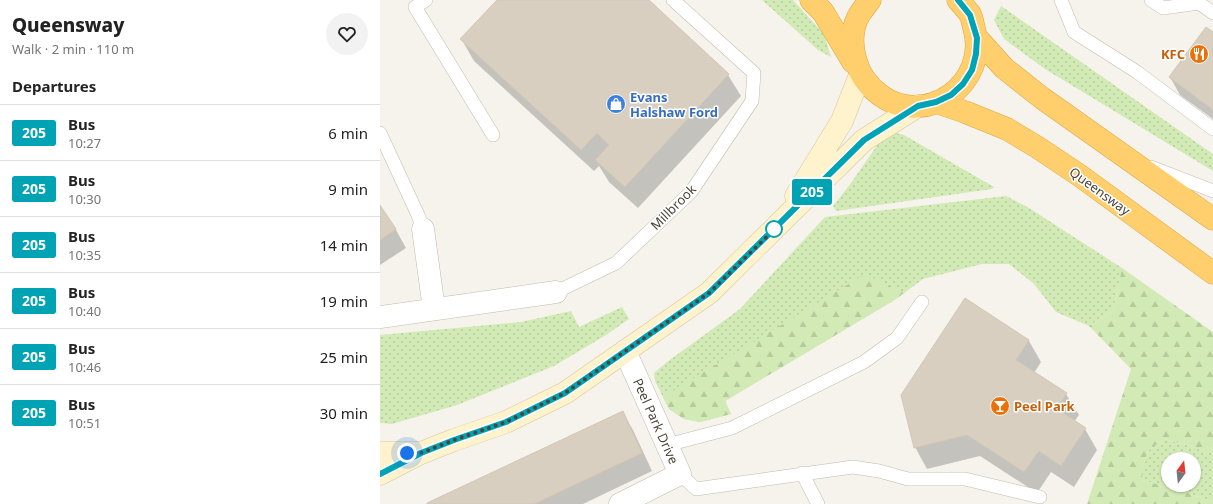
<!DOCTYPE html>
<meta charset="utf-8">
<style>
:root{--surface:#fff;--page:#f2f2f2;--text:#222;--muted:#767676;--line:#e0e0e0}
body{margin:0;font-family:"Noto Sans",sans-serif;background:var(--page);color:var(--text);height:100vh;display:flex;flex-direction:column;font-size:15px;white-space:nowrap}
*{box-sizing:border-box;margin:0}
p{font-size:13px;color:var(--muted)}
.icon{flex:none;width:22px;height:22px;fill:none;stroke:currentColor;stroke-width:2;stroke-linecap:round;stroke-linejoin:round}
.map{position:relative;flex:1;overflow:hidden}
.panel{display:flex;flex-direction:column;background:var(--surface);width:380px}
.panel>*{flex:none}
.badge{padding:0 8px;border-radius:3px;font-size:14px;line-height:26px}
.needle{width:26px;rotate:15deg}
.fabs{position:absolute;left:781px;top:452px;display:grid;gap:8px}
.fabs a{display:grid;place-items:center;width:40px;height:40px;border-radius:50%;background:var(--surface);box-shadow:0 1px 3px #0004;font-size:20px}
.you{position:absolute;width:20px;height:20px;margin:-10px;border:3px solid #fff;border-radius:50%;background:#1a73e8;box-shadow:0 0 0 6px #1a73e833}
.map>.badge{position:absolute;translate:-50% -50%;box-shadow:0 0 0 2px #fff}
h2{padding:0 12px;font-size:15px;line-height:36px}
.round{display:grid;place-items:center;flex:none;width:42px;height:42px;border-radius:21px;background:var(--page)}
.summary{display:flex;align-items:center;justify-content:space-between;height:68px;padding:0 12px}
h1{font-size:19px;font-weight:800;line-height:30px}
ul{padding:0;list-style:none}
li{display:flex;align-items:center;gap:12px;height:56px;padding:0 12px;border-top:1px solid var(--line)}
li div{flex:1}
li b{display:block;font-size:15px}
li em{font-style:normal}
li .badge{min-width:44px;font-weight:700;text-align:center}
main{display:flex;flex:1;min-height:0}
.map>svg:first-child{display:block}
.grass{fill:url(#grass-dots);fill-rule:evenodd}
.forest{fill:url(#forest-firs)}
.shadow{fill:#0003}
.building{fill:#d8cfc1;stroke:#d3c7b4}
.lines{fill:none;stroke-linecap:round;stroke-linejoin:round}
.lane-casing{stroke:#c2bbae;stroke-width:14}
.street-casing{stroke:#c2bbae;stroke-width:23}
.secondary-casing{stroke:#d6c79b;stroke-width:23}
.highway-casing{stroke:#e0a43c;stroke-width:23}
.lane{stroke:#fff;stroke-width:13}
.street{stroke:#fff;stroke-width:22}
.secondary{stroke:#fff3cd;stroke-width:22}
.highway{stroke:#ffcf6e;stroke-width:22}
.line-casing{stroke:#fff;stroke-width:9}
.line{stroke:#00a3b4;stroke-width:6}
.walk{stroke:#4b4439;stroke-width:4;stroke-dasharray:0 7.2}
.stop-dot{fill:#fff;stroke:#00a3b4;stroke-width:2}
.labels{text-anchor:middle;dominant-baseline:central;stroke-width:3;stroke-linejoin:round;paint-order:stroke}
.food-label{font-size:13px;font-weight:bold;fill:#c56008;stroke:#fff;text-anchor:end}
.shop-label{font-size:13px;font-weight:bold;fill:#366cbe;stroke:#fff;text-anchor:start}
.street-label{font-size:13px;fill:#4b4439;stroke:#fff}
</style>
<main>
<section class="panel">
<div class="summary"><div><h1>Queensway</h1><p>Walk · 2 min · 110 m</p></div><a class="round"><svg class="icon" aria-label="heart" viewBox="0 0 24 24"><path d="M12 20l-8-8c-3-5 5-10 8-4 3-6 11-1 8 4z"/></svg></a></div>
<h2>Departures</h2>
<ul>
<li><span class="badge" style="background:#00a3b4;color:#fff">205</span><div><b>Bus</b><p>10:27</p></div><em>6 min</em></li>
<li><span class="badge" style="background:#00a3b4;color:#fff">205</span><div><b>Bus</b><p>10:30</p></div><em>9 min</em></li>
<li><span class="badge" style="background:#00a3b4;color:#fff">205</span><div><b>Bus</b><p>10:35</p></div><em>14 min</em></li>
<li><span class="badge" style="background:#00a3b4;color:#fff">205</span><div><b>Bus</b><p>10:40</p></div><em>19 min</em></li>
<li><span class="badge" style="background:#00a3b4;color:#fff">205</span><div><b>Bus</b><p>10:46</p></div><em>25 min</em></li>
<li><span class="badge" style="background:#00a3b4;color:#fff">205</span><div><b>Bus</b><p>10:51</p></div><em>30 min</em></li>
</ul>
</section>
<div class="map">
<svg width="833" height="504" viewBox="0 0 833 504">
<defs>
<pattern id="grass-dots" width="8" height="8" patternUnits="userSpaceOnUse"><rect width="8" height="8" fill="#d2eab5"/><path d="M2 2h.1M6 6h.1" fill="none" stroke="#b6ca9c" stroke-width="1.8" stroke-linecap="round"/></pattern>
<pattern id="forest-firs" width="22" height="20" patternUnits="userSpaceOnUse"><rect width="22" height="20" fill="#d2eab5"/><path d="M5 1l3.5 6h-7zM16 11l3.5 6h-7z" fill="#b6ca9c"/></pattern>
</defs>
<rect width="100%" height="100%" fill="#f6f3ec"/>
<!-- grass -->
<path class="grass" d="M382,0H413L444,34L451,57L438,50Z
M621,6L833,154V171L665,69L624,39L614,20Z
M516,133L524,135L614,187L612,189L456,211L453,206C472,184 487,158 505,135Z
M626,196L649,208L742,268L733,311L709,326L676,312L654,284L629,264H602L543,279L516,299L345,401L351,414L320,422L304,419L289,409L275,381L274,373L287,362L360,309L445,217Z
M242,307L249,319L226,335L174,366L77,405L12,424L0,423V335L141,322L191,311L199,327Z
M784,439L828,451L833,447V502L799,490L762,480V469L768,451ZM788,459H814V485H788Z"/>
<!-- forest -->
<path class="forest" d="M742,268L833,332V447L828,451L784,439L768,451L762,469V480L799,490L833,502V504H707L751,369L709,326L733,311Z
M485,274L524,293L516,299L345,401L351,414L320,422L304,419L289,409L283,397Z"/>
<!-- shadow -->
<path class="shadow" d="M118,0H267L348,75L361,96L258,208L229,182L219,166L214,171L94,61L82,40Z
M833,33V119L800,95L790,77Z
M0,207L16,230L26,248L0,265Z
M585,299L649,341L661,362L654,373L686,394L699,415L694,422L705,429L717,450L694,487L671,472L657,493L600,456L547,469L535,447Z
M242,412L253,430L272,471L203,504H48Z"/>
<!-- building -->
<path class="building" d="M117,0H269L349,74L245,187L215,160L229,145L217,133L201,150L80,39Z
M826,27L833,32V110L789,77Z
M0,205L16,229L0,240Z
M585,298L649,340L636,360L687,393L677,409L706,428L681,466L659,451L644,472L587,435L534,448L521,395Z
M243,411L262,453L154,504H47V503Z"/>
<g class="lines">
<!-- lane casing -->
<g class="lane-casing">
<path id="lane" d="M46,0L35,7L113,135
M681,0L694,32L757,72L833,129
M771,0L783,8L819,3L833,13
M0,133L38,215L43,229
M771,167L833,191
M176,292L236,263L311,192L372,101L374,73L293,0
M287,445L352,428L484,362L517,338L542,302
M422,473L438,504
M300,474L316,489L473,467L499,471L528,479H585L660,497"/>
</g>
<!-- street casing -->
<g class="street-casing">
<path id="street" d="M43,229L54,309
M0,317L176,292
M240,504L300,474L245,351"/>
</g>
<!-- secondary casing -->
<g class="secondary-casing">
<path id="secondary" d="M416,196L462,121L480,75
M0,453H37
M0,474L41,453L74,440L126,422L185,393L329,293L484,140L538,106"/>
</g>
<!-- highway casing -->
<g class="highway-casing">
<path id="highway" d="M431,0L443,12L473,62
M490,0C487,4 484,8 481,12C471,26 471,46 476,61C480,76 488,86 500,95C546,129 610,83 594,28C593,24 592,18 590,14C586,9 582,4 578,0
M597,38L624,68L662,98L833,219
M556,102L585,112L627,129L657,147L699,175L833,273"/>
</g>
<!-- lane -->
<use href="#lane" class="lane"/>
<!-- street -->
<use href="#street" class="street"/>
<!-- secondary -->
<use href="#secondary" class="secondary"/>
<!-- highway -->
<use href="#highway" class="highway"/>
</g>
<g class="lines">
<!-- line casing -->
<g class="line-casing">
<path id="line" d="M0,474L41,453L74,440L126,422L185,393L329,293L484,140L538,106L556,102L571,95L583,84L592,70L596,54L597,38L590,15L578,0"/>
</g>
<!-- line -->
<use href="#line" class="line"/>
<!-- walk -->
<path class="walk" d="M27,453H41L74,440L126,422L185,393L329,293L398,226L394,229"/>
</g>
<!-- icons -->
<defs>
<g id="restaurant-disc" transform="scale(1)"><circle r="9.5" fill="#e8710a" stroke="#fff"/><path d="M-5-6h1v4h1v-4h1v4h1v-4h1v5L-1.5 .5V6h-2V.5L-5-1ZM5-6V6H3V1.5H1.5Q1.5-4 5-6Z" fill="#fff"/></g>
<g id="shop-disc" transform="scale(1)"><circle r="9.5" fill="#3f7fe0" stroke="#fff"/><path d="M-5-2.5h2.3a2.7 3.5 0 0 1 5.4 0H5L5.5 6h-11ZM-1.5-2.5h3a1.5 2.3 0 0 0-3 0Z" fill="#fff"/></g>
<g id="bar-disc" transform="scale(1)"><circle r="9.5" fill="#e8710a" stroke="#fff"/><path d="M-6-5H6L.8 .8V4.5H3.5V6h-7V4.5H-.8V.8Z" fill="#fff"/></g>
</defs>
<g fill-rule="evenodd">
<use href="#restaurant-disc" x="819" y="54"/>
<use href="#shop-disc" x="236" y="104"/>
<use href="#bar-disc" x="620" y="406"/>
</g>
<!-- markers -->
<circle class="stop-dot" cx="394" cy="229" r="8"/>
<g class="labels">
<!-- food labels -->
<g class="food-label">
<text x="805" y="54">KFC</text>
<text x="634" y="406" text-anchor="start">Peel Park</text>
</g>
<!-- shop labels -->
<g class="shop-label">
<text x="250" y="97">Evans<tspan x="250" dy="15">Halshaw Ford</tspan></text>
</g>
<!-- street labels -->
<g class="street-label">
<text transform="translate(720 191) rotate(36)">Queensway</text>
<text transform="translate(293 207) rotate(-45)">Millbrook</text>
<text transform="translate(276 421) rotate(66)">Peel Park Drive</text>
</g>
</g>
</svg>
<div class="fabs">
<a><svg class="needle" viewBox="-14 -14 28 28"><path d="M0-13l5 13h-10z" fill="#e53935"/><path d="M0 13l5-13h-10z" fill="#767676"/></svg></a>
</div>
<div class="you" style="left:27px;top:453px"></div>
<b class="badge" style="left:432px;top:192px;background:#00a3b4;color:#fff">205</b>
</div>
</main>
